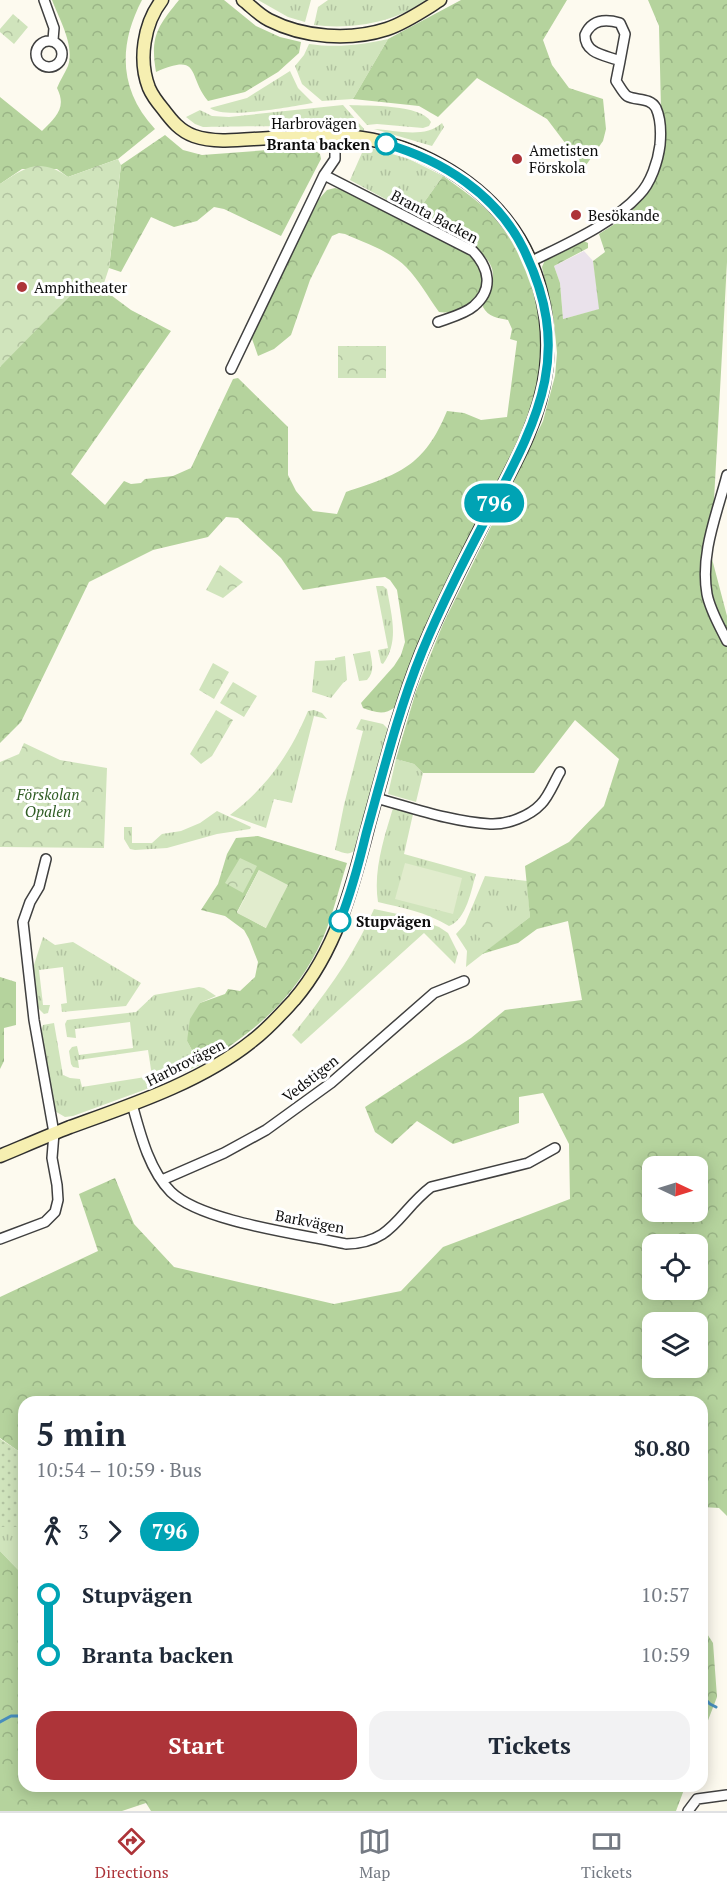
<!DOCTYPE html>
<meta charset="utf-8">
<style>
:root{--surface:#fff;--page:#f2f2f3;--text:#1f2937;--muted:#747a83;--line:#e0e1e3;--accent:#ad3439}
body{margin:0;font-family:"PT Serif",serif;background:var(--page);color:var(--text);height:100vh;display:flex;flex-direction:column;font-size:22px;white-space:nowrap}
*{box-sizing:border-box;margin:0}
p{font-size:20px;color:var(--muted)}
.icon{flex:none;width:33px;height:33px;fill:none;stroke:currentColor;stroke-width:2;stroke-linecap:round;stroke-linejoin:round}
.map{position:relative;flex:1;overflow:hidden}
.sheet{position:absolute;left:18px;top:1396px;width:690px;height:396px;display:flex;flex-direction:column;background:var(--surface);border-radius:18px;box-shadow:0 3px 15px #0003}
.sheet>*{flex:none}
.badge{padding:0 12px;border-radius:20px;font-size:21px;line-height:39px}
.needle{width:39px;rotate:94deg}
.tools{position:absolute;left:642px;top:1156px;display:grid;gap:12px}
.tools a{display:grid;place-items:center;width:66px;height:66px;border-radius:12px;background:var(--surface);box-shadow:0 3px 15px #0003;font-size:30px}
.map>.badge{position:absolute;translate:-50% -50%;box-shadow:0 0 0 3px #fff}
.legs{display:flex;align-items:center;gap:9px;height:66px;padding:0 18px;font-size:20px}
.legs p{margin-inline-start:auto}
.overview{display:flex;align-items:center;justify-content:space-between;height:102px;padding:0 18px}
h1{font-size:33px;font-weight:700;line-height:45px}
.primary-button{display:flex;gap:12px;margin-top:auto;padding:12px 18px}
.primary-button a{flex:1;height:69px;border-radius:18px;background:var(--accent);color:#fff;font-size:24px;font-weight:700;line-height:69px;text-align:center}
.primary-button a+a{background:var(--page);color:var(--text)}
ul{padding:0 18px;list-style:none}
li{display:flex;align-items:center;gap:21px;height:60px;font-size:22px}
li i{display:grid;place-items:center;width:9px;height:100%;margin:0 8px;background:currentColor}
li i::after{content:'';width:15px;height:15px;margin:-8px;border:4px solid;border-radius:50%;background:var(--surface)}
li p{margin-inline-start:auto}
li:first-child i{background:linear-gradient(#0000 50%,currentColor 0)}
li:last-child i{background:linear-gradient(currentColor 50%,#0000 0)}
.tabs{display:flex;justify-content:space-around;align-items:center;height:84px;border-top:2px solid var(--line);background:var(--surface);font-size:16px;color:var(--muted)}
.tabs a{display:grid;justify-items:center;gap:3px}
.tabs .active{color:var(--accent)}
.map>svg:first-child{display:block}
.industrial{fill:#eae2eb}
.grass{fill:url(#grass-tufts)}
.forest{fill:url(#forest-crowns);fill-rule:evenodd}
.park{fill:url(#park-crowns)}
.garden{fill:url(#garden-dots)}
.pitch{fill:#e1eccd}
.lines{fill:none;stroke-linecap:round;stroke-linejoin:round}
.stream{stroke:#488ebe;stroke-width:3}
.street-casing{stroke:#404040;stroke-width:12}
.secondary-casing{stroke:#2f2f2f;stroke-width:15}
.street{stroke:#fff;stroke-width:9}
.secondary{stroke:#f6efb1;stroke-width:12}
.line-1-casing{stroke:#fff;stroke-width:14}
.line-1{stroke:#00a3b4;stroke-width:9}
.stop-1-dot{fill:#fff;stroke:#00a3b4;stroke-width:3}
.poi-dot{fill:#ad3439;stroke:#fff;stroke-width:2}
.labels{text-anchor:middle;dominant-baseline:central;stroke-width:6;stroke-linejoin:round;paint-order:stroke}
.street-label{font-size:15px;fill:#0d0d0d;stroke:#fff}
.stop-label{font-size:15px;font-weight:bold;fill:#0d0d0d;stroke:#fff;text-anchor:end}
.poi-label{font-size:15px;fill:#0d0d0d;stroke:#fff;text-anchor:start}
.park-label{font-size:15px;font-style:italic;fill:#305d25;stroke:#fff}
</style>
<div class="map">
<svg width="727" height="1811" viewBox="0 0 727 1811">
<defs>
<pattern id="grass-tufts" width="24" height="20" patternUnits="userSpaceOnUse" patternTransform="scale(1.5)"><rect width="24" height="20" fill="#d0e4bc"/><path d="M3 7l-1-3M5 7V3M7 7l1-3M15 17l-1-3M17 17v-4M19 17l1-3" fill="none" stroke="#b1c2a0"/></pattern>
<pattern id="forest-crowns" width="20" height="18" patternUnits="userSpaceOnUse" patternTransform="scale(1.5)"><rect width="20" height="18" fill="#b5d39d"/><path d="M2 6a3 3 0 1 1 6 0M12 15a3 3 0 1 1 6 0" fill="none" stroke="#9ab486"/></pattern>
<pattern id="park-crowns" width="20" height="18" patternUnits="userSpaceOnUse" patternTransform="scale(1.5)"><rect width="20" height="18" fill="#d0e4bc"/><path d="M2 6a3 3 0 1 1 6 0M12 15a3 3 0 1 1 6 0" fill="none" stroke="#b1c2a0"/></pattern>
<pattern id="garden-dots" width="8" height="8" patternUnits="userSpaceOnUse" patternTransform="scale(1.5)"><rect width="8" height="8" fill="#d0e4bc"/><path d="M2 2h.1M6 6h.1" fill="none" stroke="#b1c2a0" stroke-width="1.8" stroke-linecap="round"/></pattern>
</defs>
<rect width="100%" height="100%" fill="#fdfaef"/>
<!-- industrial -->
<path class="industrial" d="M584,251L593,261L600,309L563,319L560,283L554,266Z"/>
<!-- grass -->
<path class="grass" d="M258,0H311L305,22L288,17Z
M328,0H427C395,22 353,30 314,25L318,7Z
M388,39L353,99L322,101L302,84L295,66L304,55L309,44C337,48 361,45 388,39Z
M290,71L298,88L313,103C293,106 225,120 210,108L247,98Z
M343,105L364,129L363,133C350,123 227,127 203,127L195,124L186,117L200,110L212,116L229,117Z
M349,105C368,106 421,104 431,122L429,126L423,128L377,124L367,125Z
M442,123L444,127L432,146L374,129C395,130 425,139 442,123Z
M365,146L409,159L443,176L415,215L350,180Z
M376,586H383L387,589C391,614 400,641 383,664L381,663L378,650L388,648Z
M370,651C372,663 375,671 367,680L359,681L353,654Z
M345,656L347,680L343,683L331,698L312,692L315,661L335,660V658Z
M314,710L322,713L327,719L314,716L292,803L274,799L266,828L230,815C267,787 290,754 308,711Z
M361,719L383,724L387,728L388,733L354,851C348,856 342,852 335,850L344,805L363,731L356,729Z
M396,759L414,764L423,773L416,802L388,794Z
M393,808L413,814L404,854L476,874C471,890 467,919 449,926C426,912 403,908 378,902C373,871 384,838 393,808Z
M217,811L251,827L250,829L217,834L167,848L135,850L130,849L124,839V827H132V843H152L162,834L181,831L200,823Z
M485,876L527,881L530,917L466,967L467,951L456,934L465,924Z
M374,909L412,917L439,927L448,933L458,953L455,964L424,933L301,1044L292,1035C323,998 355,954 374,909Z
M43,937L55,945L73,942L141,983L126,1006L62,1012L61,1004L67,1003L63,967L39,970L43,1005H50L48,1013L44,1014L37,1007L33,968Z
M199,987L204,988L216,996L200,1003L187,1041L200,1065L144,1090L73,1116L65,1117L53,1110L47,1085L41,1031L43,1025L54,1023L63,1075L70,1078L80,1079L82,1087L152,1076L148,1050L78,1060L79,1068L73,1067L71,1064L69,1051L72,1047L77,1046L79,1055L133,1048L130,1022L75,1029L76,1038L67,1037L65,1024L67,1020L136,1012L154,995Z
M0,1439L24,1455V1576L0,1551Z"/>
<!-- forest -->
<path class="forest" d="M52,0H142C118,46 119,90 155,129L118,159L68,177L57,169H22L0,184V97L42,131C56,117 67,108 57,88C60,80 65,73 68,66C75,45 59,19 52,0Z
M179,0H224L256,26L280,37L301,42L299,53L278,72L245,92L208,101C187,76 202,52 156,72C150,37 157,27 179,0Z
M461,0H567L543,40L552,65L569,88L603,99L606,129L603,141L584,168L547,119L477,78L438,117L419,106L353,99L388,39Z
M648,0H727V262L711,555L727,616V1516L719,1508L702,1507V1402H369L357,1398L233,1402H24V1455L0,1438V1297L98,1251L79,1194L115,1178L134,1224L174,1267L334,1304L401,1291L443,1247L570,1199L569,1144L543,1093L519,1097V1123L453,1144L417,1121L392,1144L375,1132L365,1107L471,1038L505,1010L582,1000L568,921L537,929L518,943L482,954L530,917L525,866L569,842L604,806L619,759L575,720L534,773H423L414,764L396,759L416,691L443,624L543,421L555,376L557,353L554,322L542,267L545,260L584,241L588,243V248L554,266L560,283L563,319L599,309L593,261L605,252L599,234L627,216L645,195L655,177L665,133L661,109L659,26ZM652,1167H698V1212H652ZM652,1245H698V1290H652ZM652,1323H698V1368H652Z
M165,135L183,150L202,155L309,147L320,154L321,159L281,236L224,209L214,207L197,221L174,227L151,217L121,272L109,268L121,165Z
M443,176C470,195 495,213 513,240C518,247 521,257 525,265C550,323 545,383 521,441C509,469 491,494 478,521C447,582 417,642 395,707C384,716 375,712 363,708L361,703L394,666L401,655L405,642L397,590L390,580L385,577L375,578L303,590L281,558L238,518L226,517L208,537L153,550L89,582L21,722L0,743V367L3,362L88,278L131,310L171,331L71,474L105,505L124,481L131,484L141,483L145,479L173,476L191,468L233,379L238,378L288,427V475L296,491L313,511L337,514L346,492C399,474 424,467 447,411L464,413L481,420L507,417L517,341L510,339L512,329L508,320C498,318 488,317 483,307C484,297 493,288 493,276C494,247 437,227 415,215Z
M335,188L346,191L471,256C475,261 480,265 481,272C488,295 460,316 439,312C428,297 419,280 406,267C390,251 365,243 345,234L339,233L332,236L310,280L291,335L274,349L258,356L251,336L319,199L327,190Z
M258,836L347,863C339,888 333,915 323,938C297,997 254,1033 200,1065L187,1041L190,1019L200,1003L225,994L228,989L240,991L255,977L258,962L249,939L244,930L225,916L201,910L218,884L227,854L236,838ZM259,870L266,928L237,912Z
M0,977L16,982V1025L4,1028V1061L0,1069Z
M0,1551L24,1576V1786L685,1787L676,1811H151L146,1803L122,1811H0Z
M702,1626L713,1643L717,1697L702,1736Z"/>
<!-- park -->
<path class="park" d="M13,14L28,27L14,44L0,32V29Z
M118,159L121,165L109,268L102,289L87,278L0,367V184C25,167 40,157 68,177Z
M338,346H386V378H338Z
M220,565L243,582L223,598L206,590Z
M213,663L229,672L214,699L199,690Z
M233,682L257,696L244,717L220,703Z
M216,710L233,720L212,756L201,764L190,754Z
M24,743L60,760L107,768L104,848L0,847V762L19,754Z
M240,858L257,866L243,893L225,883Z
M486,910L501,923L484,942L469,928Z"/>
<!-- garden -->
<path class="garden" d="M0,1439L24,1455V1527H0Z"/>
<!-- pitch -->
<path class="pitch" d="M405,863L462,878L453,914L395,899Z
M259,870L288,885L266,928L237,913Z"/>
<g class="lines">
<!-- stream -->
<path class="stream" d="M702,1696L710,1704L716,1707
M0,1722L11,1716H24"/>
<!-- street casing -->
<g class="street-casing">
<path id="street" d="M44,0L54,28L53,40
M36 54a13 13 0 1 1 26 0a13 13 0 1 1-26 0Z
M324,175L473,251C489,268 494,289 474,306C465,314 449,318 438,322
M530,262C564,245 613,224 639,195C651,183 658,161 660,145C661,134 661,119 656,108C650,97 636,101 627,96C623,93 619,85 616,81L620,61C605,55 585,54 585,35C592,19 606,19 620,23L625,34L620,61
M231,369L315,194L324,175L335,159V136
M727,475C717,514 700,553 707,594C710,610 720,627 727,641
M376,798C413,808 452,822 490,824C507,825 530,816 541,804C549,796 554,782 560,772
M132,1104C140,1133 149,1170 171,1192C202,1222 301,1234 346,1244C394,1243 398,1212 431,1187L528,1163L555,1148
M162,1180L224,1153L266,1130L331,1083L434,993L464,981
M0,1239L45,1222L55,1212L58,1200L57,1185L52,1158L54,1133L34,1020L23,922L30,902L39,887L46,859
M688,1811L697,1799L727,1795"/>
</g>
<!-- secondary casing -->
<g class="secondary-casing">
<path id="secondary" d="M243,0C251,6 259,15 269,20C304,38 350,41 387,29C405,23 424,10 440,0
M0,1156C24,1146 47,1136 70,1127C131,1105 201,1082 252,1041C268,1029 281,1014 294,1000C337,950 353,885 369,823C385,766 399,709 421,654C441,605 466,557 490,510C514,465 540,421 546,370C552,319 539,261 506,220C472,177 416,146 362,138C332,133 300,137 270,138C246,139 217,144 194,136C180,131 172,121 163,109C158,103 152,95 149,88C138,60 144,23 162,0"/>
</g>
<!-- street -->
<use href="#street" class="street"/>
<!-- secondary -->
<use href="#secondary" class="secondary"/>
</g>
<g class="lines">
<!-- line-1 casing -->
<g class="line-1-casing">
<path id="line-1" d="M340,921C351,893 359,863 366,834C383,773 398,711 422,652C442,603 467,555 491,509C540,415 574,352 523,248C496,194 442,160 386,144"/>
</g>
<!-- line-1 -->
<use href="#line-1" class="line-1"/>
</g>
<!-- markers -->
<g class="stop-1-dot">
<circle cx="386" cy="144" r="10"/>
<circle cx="340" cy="921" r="10"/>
</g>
<g class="poi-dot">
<circle cx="517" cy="159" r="6"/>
<circle cx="576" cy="215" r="6"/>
<circle cx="22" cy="287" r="6"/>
</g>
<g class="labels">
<!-- street labels -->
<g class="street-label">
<text x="314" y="123">Harbrovägen</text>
<text transform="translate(435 216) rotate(28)">Branta Backen</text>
<text transform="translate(185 1062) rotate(-27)">Harbrovägen</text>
<text transform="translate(310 1078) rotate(-38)">Vedstigen</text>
<text transform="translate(310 1221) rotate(11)">Barkvägen</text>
</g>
<!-- stop labels -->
<g class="stop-label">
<text x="370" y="144">Branta backen</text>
<text x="356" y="921" text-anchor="start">Stupvägen</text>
</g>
<!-- poi labels -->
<g class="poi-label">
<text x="529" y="150">Ametisten<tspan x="529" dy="17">Förskola</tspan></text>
<text x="588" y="215">Besökande</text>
<text x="34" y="287">Amphitheater</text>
</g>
<!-- park labels -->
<g class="park-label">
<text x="48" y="794">Förskolan<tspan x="48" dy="17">Opalen</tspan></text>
</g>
</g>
</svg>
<div class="tools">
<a><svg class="needle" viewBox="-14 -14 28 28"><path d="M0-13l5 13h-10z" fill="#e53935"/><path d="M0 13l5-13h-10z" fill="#747a83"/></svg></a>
<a><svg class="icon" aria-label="locate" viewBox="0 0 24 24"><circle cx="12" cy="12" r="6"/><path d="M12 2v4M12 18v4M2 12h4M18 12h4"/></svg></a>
<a><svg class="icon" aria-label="layers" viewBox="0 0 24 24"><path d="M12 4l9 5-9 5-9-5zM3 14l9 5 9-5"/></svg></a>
</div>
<b class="badge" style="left:494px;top:503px;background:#00a3b4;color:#fff">796</b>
<section class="sheet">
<div class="overview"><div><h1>5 min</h1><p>10:54 – 10:59 · Bus</p></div><b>$0.80</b></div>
<div class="legs"><svg class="icon" aria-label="walk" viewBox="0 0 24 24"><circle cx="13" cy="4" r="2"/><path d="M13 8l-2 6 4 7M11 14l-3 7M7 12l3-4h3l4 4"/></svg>3<svg class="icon" aria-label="forward" viewBox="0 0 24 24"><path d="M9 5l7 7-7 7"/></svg><b class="badge" style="background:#00a3b4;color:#fff">796</b></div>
<ul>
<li><i style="color:#00a3b4"></i><b>Stupvägen</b><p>10:57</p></li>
<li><i style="color:#00a3b4"></i><b>Branta backen</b><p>10:59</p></li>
</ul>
<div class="primary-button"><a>Start</a><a>Tickets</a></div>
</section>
</div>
<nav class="tabs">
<a class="active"><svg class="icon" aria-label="directions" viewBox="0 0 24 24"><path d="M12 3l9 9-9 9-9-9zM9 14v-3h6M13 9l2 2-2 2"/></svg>Directions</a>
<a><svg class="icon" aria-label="map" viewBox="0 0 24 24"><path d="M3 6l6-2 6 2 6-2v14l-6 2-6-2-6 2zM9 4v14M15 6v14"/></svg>Map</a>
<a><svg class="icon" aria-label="tickets" viewBox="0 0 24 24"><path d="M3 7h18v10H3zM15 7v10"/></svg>Tickets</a>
</nav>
